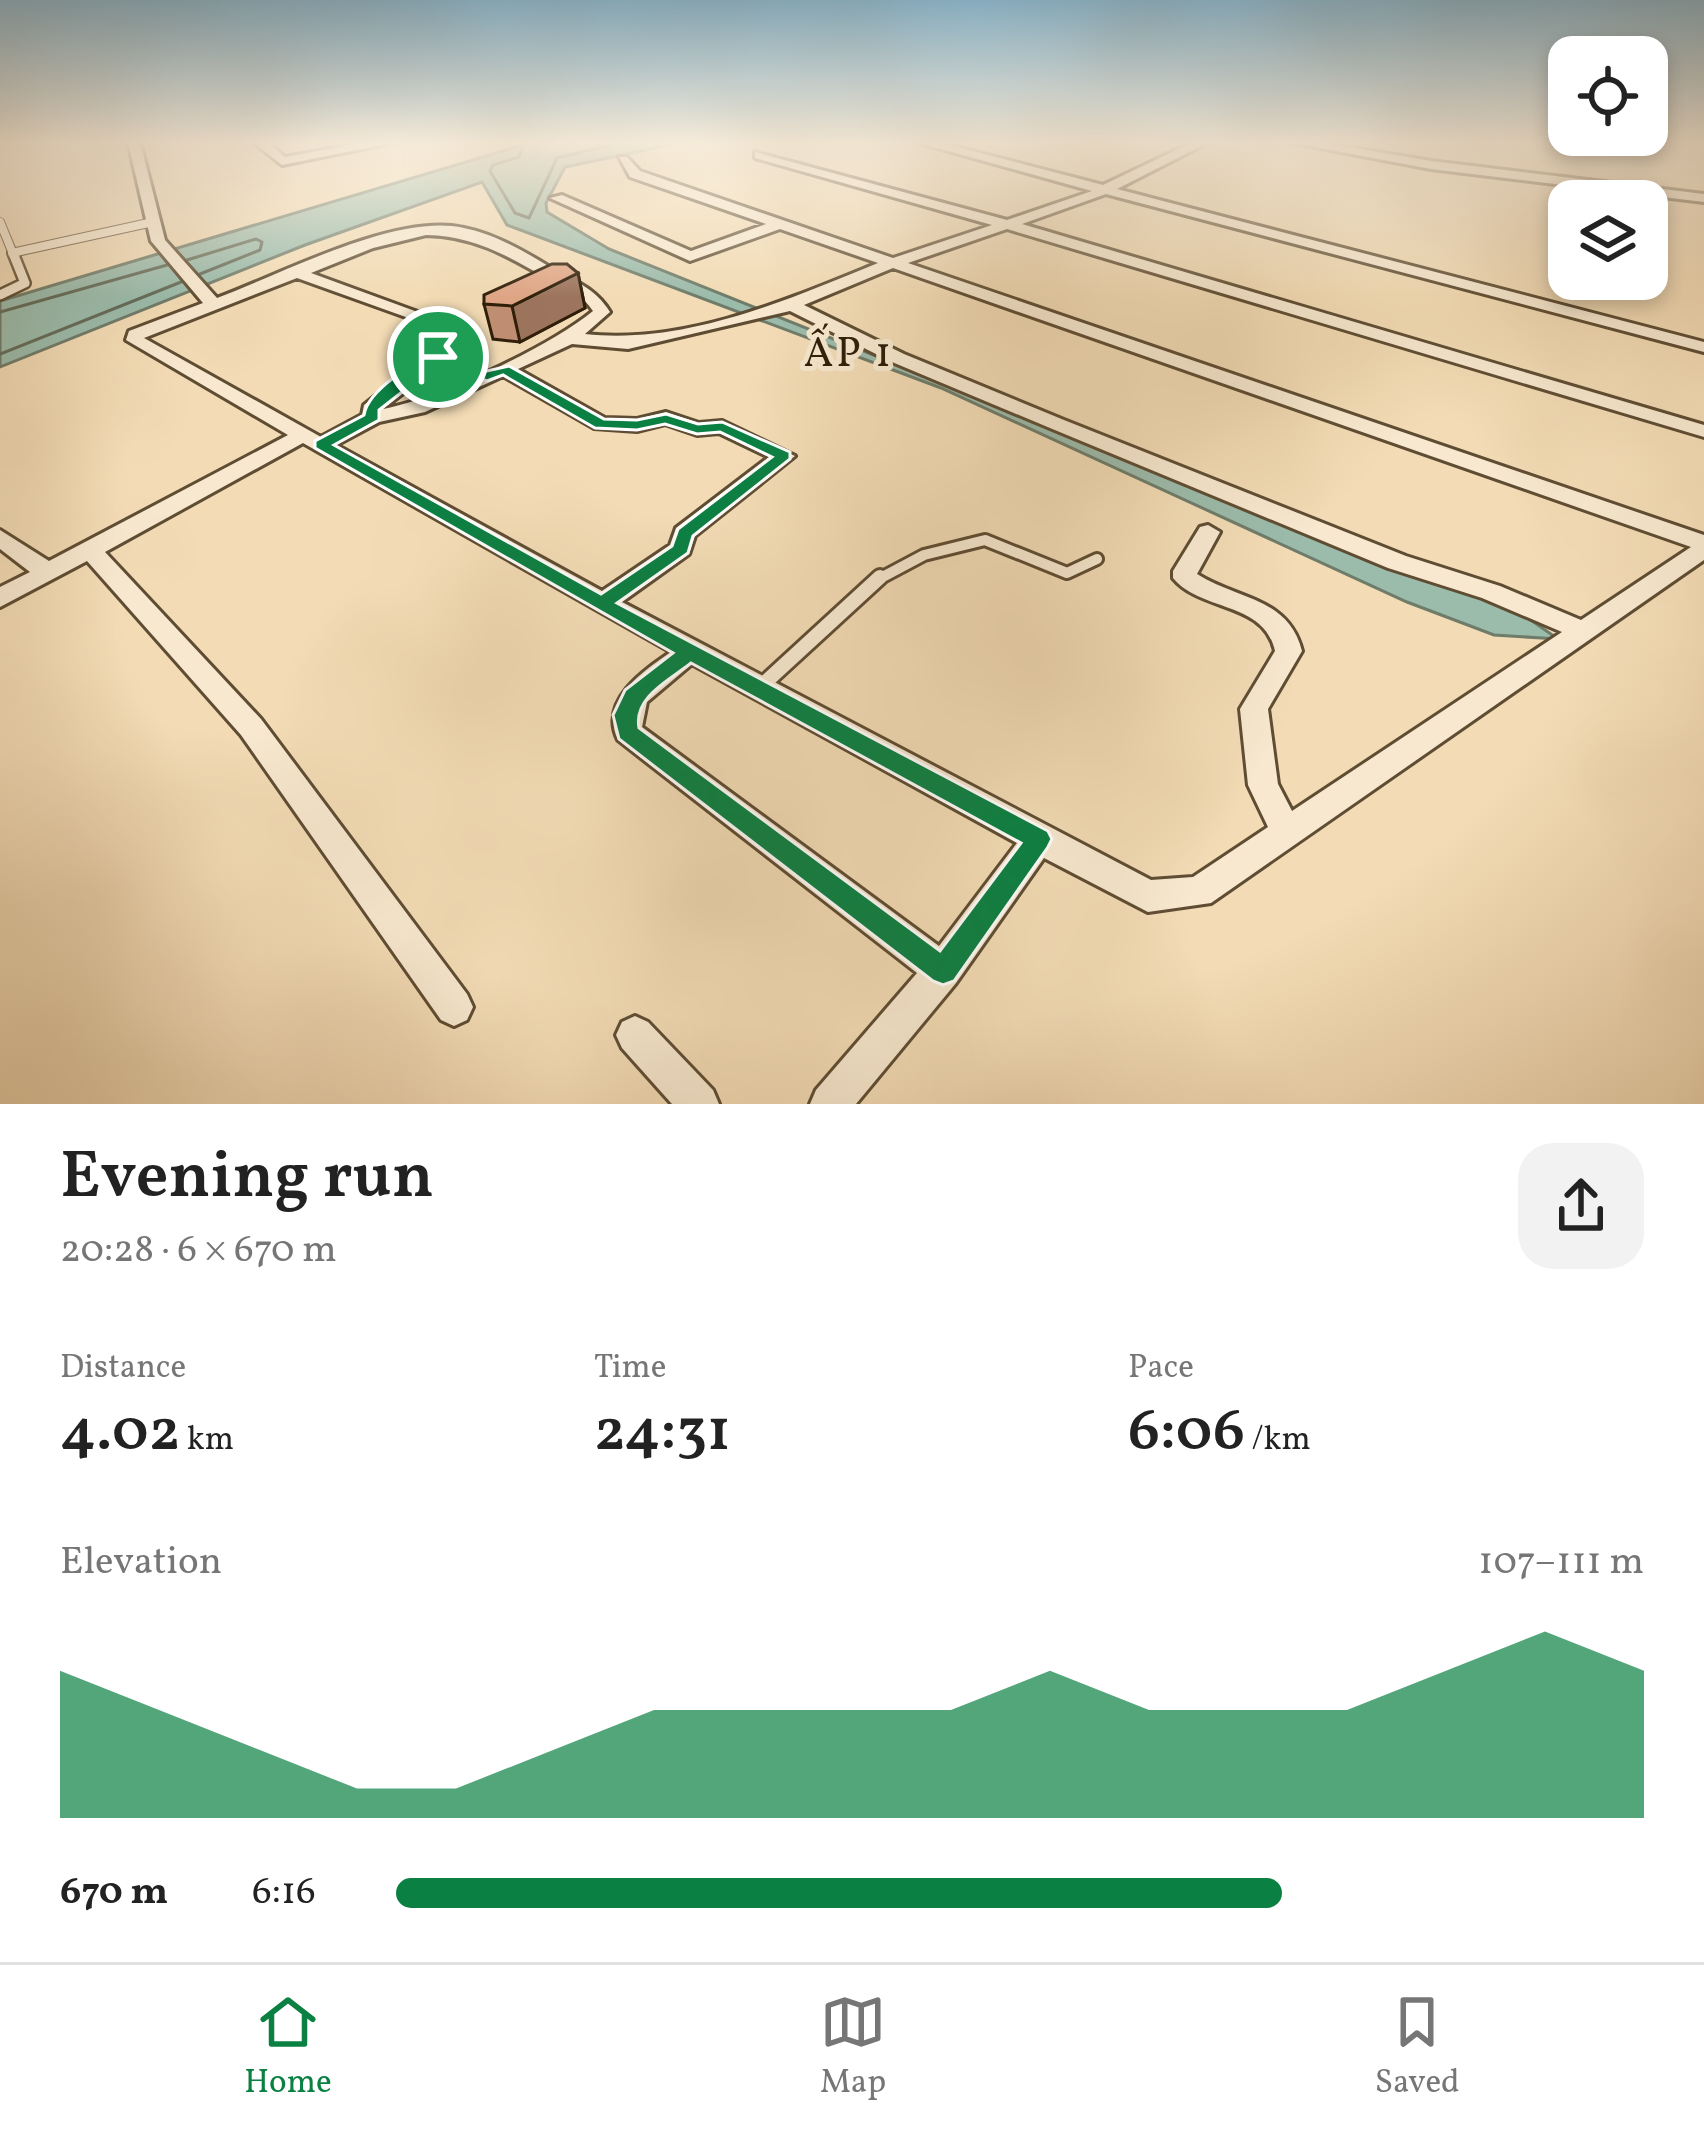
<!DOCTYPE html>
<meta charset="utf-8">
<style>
body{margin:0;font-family:Vollkorn,serif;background:#f2f2f2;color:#222;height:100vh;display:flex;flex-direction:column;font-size:45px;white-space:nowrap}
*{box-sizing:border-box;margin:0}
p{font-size:39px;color:#767676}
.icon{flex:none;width:66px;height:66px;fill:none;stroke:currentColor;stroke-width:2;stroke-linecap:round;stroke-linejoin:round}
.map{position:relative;height:1104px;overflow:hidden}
.drawer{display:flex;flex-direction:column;background:#fff;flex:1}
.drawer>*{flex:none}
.fabs{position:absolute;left:1548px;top:36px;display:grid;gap:24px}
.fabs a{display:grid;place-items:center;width:120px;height:120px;border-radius:24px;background:#fff;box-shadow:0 6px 18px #0003;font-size:60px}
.pin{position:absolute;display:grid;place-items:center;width:102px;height:102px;color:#fff;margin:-51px;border:6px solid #fff;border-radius:50%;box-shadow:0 3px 12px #0007}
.round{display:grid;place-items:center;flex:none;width:126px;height:126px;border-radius:36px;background:#f2f2f2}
.overview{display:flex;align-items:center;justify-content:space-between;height:204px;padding:0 60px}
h1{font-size:66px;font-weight:600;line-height:90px}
.figures{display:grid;grid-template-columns:repeat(3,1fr);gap:18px;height:204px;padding:12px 60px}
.figures div{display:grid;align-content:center}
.figures b{font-size:60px;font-weight:600}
.figures small{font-size:33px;font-weight:400}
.figures p{font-size:33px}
.chart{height:336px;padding:24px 60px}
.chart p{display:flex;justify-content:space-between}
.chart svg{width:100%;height:216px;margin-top:12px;fill:#0b8043;opacity:.7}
ul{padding:0 60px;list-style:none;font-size:39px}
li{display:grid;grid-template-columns:192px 144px 1fr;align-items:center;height:90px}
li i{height:30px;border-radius:15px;background:#0b8043}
.dock{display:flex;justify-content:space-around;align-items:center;height:168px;border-top:3px solid #e0e0e0;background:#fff;font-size:33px;color:#767676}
.dock a{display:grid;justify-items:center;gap:6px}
.dock .current{color:#0b8043}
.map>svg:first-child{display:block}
.water{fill:#9bbbab;stroke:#6f7c6a;stroke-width:3}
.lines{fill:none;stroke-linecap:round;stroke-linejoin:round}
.shore{stroke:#646c5a;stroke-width:3}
.service-far3-casing{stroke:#5f4d33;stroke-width:10}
.service-far2-casing{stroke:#5f4d33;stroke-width:14}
.service-far1-casing{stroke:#5f4d33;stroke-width:16}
.service-casing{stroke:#5f4d33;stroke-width:20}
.minor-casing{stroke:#5f4d33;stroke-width:6}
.service-far3{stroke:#f7e8cf;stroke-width:8}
.service-far2{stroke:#f7e8cf;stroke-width:9}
.service-far1{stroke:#f7e8cf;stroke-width:10}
.service{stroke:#f7e8cf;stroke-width:14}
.minor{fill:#f7e8cf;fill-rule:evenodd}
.wall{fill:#c19074;stroke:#2e1e08;stroke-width:3}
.shaded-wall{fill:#9d755e;stroke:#2e1e08;stroke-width:3}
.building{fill:#e0a787;stroke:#2e1e08;stroke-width:3}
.route{fill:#0b8043;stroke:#fff;stroke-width:3;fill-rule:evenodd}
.labels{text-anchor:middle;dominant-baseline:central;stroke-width:10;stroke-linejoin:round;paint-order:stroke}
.far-quarter-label{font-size:42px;letter-spacing:3px;fill:#2e1e08;stroke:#f7e8cf}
</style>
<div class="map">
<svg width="1704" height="1104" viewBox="0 0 1704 1104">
<rect width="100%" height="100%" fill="#f2dbb5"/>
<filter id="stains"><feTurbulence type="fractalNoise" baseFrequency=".00167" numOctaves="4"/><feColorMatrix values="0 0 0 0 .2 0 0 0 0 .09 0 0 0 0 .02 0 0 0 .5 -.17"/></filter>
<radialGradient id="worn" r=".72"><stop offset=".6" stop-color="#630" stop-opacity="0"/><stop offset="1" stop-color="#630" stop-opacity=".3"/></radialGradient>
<polygon class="water" points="533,142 684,142 565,167 546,203 547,212 609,249 1525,616 1558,639 1494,635 1407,602 941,388 507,225 482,182 305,245 0,367 0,301"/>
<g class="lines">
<g class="shore">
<polyline points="524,142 519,157 493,165 490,171 515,213 529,218 557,158 624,142"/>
<polyline points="187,260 256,239 262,242 260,250 200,274"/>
<polyline points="0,312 167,265"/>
<polyline points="0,354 181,282"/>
</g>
<defs>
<g id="service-far3">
<polyline points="0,222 14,256"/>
<polyline points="12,253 153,222"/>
</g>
<polyline id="service-far2" points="0,295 25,283 13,253"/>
<polyline id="service-far1" points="877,580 924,555 985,540 1067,573 1097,559"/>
<polyline id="service" points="758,689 880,577"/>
<g id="minor">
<path d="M128,142H140L165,240L217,298C281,274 385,219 452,226C486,230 517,247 545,264C570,279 595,287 610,312L585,334C685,345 787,300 878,263L780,229L690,261L550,198L562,195L691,251L766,224L630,177L619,157H627L640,171L893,258L992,225L755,158V152L1007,220L1092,191L916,142H938L1103,185L1193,142H1209L1117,189L1704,342V352L1106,194L1022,224L1704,425V437L1007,229L908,263L1704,535V560L1211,903L1148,912L1044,858L956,983L856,1104H810L816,1090L917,973L618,740C599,701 643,671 671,652L303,443L105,552L261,719L467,994L473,1007L467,1020L454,1026L441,1020L241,735L87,561L0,607V587L30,572L0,549V530L49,561L288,435L126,340L129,331L203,303L151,241ZM426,235C474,236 506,255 548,279C565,288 582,294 593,311C547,348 441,398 383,409L435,368L450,344L445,322L311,273L373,248ZM893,268L1691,547L1581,620L1500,586L1406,556L1064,420L904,354L804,305ZM297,278L428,325L433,344L429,353L364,405L362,415L321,437L144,338ZM790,311L892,362L1050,428L1388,568L1482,598L1562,632L1292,811L1278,784L1268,709L1302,651C1288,597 1238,600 1197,574L1220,532L1208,525L1200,527L1173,571V578C1201,612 1264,601 1275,651L1240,709L1248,785L1268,827L1193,877L1151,880L622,602L689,554L695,536L795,456L722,421L699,423L666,412L637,419L605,418L518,369L572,344L628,349ZM503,376L594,428L637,431L665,424L697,435L719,433L769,457L676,528L670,545L602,591L336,445L379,422L425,412ZM692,664L1017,843L939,946L642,727L647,702Z"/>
<polygon points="253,142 267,142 285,157 367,142 396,142 282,165"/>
<polygon points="1289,142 1319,142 1431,161 1704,194 1704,202 1431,169"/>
<polygon points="635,1016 648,1022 713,1090 719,1104 672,1104 622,1048 616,1035 622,1022"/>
</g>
</defs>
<use href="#service-far3" class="service-far3-casing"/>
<use href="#service-far2" class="service-far2-casing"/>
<use href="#service-far1" class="service-far1-casing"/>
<use href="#service" class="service-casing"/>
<use href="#minor" class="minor-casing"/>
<use href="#service-far3" class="service-far3"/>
<use href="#service-far2" class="service-far2"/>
<use href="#service-far1" class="service-far1"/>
<use href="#service" class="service"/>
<use href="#minor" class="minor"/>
</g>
<polygon class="wall" points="578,273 585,308 520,342 493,339 484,304"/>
<polygon class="shaded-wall" points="578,273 585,308 520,342 512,306"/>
<polygon class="building" points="552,264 567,264 578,273 512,306 484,304 484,295"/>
<linearGradient id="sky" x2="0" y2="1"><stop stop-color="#89b7d0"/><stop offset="0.48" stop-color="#f9efde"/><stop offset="1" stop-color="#f9efde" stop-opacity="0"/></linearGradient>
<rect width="1704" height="297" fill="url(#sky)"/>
<path class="route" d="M438,352L487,371L509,366L604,419L637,420L666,414L698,424L722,422L790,452V459L693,536L688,553L617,603L1048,831L1052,839L1048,847L954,981L943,985L933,981L619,739L613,715L625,690L673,653L315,448V441L364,415C368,389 415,362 438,352ZM439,363L487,381L503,375L595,428L637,430L665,424L697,434L720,432L772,457L678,529L672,546L601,594L334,445L379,420V410ZM691,663L1021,843L940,951L639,728C633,697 670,680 691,663Z"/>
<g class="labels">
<g class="far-quarter-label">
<text x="849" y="355">ẤP 1</text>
</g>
</g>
<rect width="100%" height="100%" filter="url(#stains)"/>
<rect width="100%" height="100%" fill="url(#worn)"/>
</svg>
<div class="fabs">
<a><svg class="icon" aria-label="locate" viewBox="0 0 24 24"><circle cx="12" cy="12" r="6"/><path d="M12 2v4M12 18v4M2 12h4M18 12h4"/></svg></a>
<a><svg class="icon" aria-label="layers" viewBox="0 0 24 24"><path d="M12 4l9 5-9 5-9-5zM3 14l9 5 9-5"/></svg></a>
</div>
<div class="pin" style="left:438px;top:357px;background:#1e9e55"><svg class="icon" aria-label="arrive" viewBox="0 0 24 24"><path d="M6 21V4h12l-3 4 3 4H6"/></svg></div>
</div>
<section class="drawer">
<div class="overview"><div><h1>Evening run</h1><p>20:28 · 6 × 670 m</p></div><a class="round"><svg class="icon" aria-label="share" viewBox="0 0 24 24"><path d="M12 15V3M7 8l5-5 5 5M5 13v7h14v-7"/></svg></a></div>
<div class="figures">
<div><p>Distance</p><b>4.02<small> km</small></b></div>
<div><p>Time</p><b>24:31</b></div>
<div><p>Pace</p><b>6:06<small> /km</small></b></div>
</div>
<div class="chart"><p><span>Elevation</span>107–111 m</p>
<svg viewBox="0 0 160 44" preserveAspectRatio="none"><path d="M0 44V14L10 22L20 30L30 38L40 38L50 30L60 22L70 22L80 22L90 22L100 14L110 22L120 22L130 22L140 14L150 6L160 14V44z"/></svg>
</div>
<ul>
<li><b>670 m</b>6:16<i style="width:71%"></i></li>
</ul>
</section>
<nav class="dock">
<a class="current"><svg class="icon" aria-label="home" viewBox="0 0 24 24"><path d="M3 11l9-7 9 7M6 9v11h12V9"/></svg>Home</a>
<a><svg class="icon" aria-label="map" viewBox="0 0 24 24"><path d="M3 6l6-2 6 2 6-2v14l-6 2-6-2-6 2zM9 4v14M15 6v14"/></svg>Map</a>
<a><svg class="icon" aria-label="saved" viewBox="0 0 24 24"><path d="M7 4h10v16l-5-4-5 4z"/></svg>Saved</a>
</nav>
